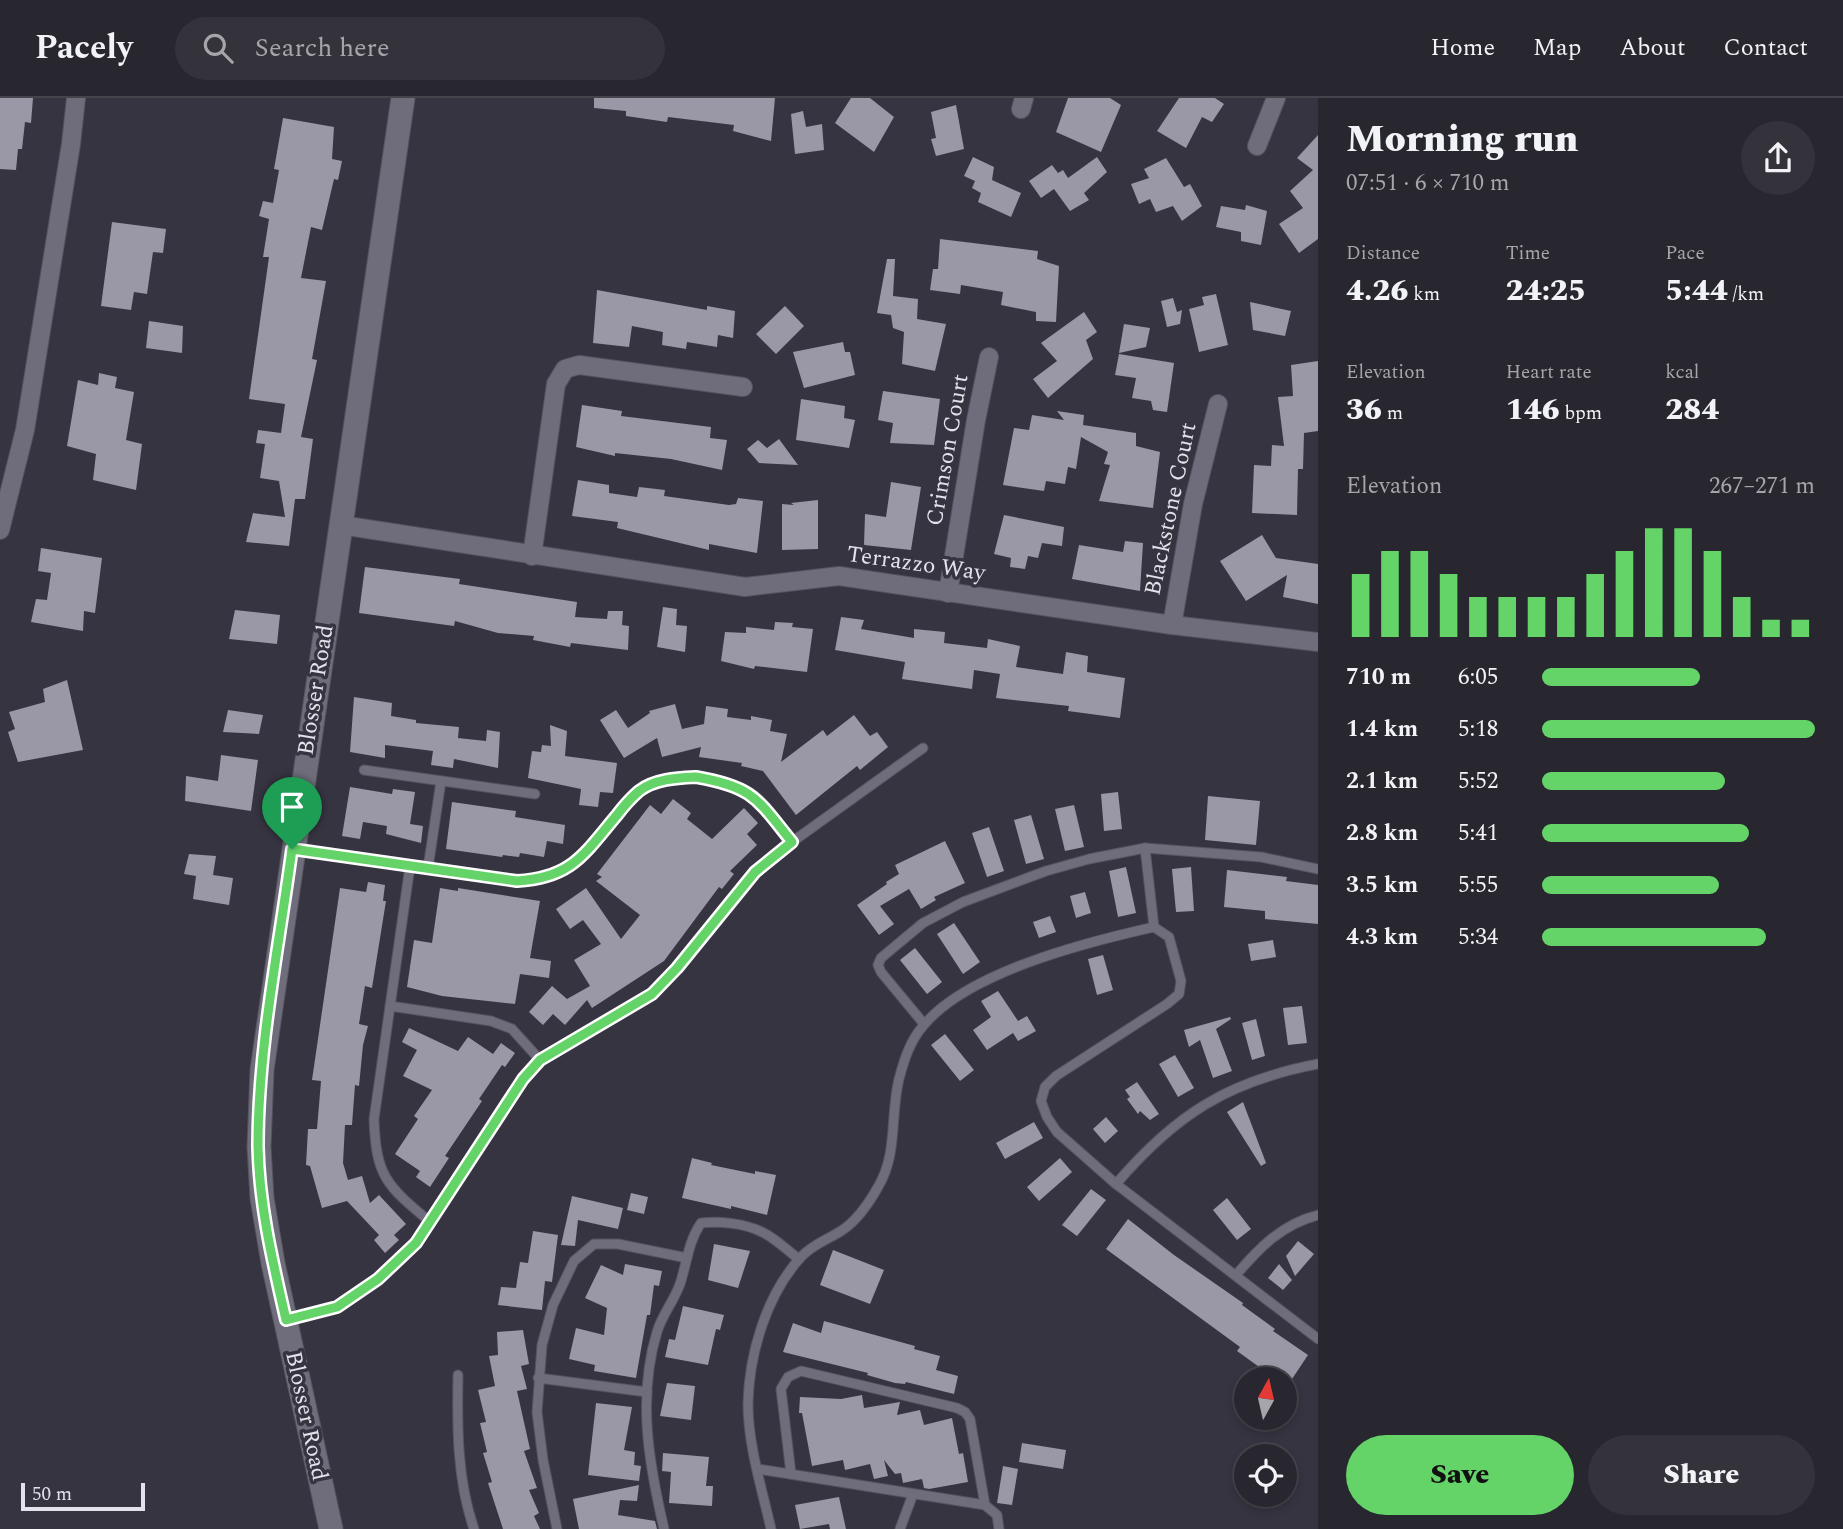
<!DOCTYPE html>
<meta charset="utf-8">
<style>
body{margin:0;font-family:Spectral,serif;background:#34333c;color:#f1f3f6;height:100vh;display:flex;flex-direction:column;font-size:26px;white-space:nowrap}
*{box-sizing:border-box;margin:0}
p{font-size:23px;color:#a5a5ab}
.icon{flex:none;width:38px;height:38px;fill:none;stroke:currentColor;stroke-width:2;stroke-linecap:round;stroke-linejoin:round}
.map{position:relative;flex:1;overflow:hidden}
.panel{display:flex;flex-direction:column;background:#282730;width:525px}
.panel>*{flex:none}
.needle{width:46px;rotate:8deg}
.controls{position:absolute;left:1234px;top:1269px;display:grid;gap:14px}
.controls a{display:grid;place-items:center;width:63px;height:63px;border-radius:50%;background:#282730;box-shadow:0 4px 10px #0003,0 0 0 2px #44444c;font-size:35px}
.scale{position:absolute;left:21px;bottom:18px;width:124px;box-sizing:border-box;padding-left:7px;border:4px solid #e3e2ea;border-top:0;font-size:19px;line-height:24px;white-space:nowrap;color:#e3e2ea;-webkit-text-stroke:5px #363440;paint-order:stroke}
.pin{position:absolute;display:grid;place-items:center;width:60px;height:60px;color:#fff;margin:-72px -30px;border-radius:50% 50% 50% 0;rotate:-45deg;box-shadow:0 0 7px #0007}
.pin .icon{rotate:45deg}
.round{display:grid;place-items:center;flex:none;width:74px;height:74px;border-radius:37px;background:#34333c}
.summary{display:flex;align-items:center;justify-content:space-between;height:119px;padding:0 28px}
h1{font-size:38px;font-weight:800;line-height:52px}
.stats{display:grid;grid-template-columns:repeat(3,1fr);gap:10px;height:119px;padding:7px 28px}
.stats div{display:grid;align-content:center}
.stats b{font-size:30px;font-weight:800}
.stats small{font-size:19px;font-weight:400}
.stats p{font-size:19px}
.chart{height:196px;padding:14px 28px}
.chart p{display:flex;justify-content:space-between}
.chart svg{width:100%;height:126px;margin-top:7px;stroke:#64d468;stroke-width:6}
.button{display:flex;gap:14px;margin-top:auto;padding:14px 28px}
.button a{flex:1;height:80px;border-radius:42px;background:#64d468;color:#111;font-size:28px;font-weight:800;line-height:80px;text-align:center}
.button a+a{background:#34333c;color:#f1f3f6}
ul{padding:0 28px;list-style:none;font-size:23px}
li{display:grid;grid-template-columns:112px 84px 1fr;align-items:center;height:52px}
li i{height:18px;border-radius:9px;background:#64d468}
header{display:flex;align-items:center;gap:42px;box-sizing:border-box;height:98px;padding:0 35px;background:#282730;border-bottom:2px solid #44444c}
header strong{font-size:33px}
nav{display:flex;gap:38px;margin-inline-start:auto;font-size:24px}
.search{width:490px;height:63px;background:#34333c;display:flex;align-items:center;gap:18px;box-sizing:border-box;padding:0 24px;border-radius:38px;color:#a5a5ab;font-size:26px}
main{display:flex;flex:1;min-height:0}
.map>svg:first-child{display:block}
.building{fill:#9a97a6}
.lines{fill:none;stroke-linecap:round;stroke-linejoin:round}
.service-casing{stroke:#55535e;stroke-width:11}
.minor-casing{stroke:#55535e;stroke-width:20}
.tertiary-casing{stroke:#55535e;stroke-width:25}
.service{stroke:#6f6d7b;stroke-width:9}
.minor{stroke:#6f6d7b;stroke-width:18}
.tertiary{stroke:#6f6d7b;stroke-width:23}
.route-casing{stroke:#fff;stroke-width:14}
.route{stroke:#64d468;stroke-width:9}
.labels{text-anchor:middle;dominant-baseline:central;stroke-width:7;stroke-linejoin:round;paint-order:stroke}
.street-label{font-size:23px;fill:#e3e2ea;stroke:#363440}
</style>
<header>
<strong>Pacely</strong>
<div class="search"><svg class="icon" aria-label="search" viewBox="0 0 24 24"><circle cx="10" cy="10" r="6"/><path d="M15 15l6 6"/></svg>Search here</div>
<nav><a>Home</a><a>Map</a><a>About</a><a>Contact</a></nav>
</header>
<main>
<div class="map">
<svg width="1318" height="1431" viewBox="0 0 1318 1431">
<rect width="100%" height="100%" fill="#363440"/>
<g class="building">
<polygon points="0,0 33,0 31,25 25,24 22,51 18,51 16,72 0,71"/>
<polygon points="594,0 775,0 771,43 733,33 734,27 668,19 667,24 626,18 626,13 594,10"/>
<polygon points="851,0 870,0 894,19 874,54 835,25"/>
<polygon points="1068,0 1110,0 1121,7 1101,54 1056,34"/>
<polygon points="1179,0 1215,0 1224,6 1212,24 1202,19 1186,50 1157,33"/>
<polygon points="956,7 964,51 936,58 931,41 936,40 931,14"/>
<polygon points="803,13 806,29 822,26 824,52 795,56 791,16"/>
<polygon points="283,20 334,29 332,61 342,63 338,82 334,81 322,132 311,129 301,180 326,183 312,261 317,262 301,339 313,341 305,401 295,401 289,448 246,444 253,415 285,419 279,383 260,380 265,346 256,345 258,332 281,335 285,306 249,301 269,159 263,159 269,121 259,118 263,103 273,105 279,72 274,71"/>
<polygon points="1318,37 1318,141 1299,155 1279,126 1303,110 1290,93 1313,72 1297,60"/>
<polygon points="973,59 994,69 992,82 1021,95 1011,119 978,104 981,95 972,90 975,83 964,78"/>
<polygon points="1097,59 1107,74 1084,95 1089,102 1070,113 1054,91 1041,100 1029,83 1052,67 1058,75 1063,72 1068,80"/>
<polygon points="1166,60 1184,89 1190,86 1202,108 1182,123 1173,108 1156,114 1150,101 1139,106 1131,86 1149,80 1144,71"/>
<polygon points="1246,107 1267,113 1261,147 1241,143 1241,134 1216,129 1221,108 1245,112"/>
<polygon points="112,124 166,131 163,155 153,154 147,196 134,194 131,212 101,208"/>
<polygon points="940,141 1038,153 1037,161 1059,168 1056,224 1036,223 1036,214 1001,207 1003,194 961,187 960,196 930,192 933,171 938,171"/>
<polygon points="887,161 895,161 893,198 918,201 917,221 946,226 935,273 902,266 904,234 893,230 891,217 877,215"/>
<polygon points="597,192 707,212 707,208 735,213 733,240 718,237 717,249 687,244 686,251 662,247 663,234 632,228 629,249 593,245"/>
<polygon points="1216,196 1228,247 1199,254 1189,211 1204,207 1202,199"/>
<polygon points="1173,200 1177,214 1182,212 1180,226 1167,229 1161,203"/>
<polygon points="1250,204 1291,213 1285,238 1253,232"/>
<polygon points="785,208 804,228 776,256 756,236"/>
<polygon points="1084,214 1097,234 1086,242 1093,261 1048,300 1033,281 1057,263 1041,245"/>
<polygon points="149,223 183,228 182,255 146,250"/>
<polygon points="1124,226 1150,230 1146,249 1119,255"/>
<polygon points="843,244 845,254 850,254 855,277 804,290 793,254"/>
<polygon points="1119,256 1174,265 1167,314 1153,312 1151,303 1132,300 1136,280 1115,277"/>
<polygon points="1318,263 1318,333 1304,335 1303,371 1298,371 1297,417 1252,415 1254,367 1271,368 1272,347 1284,348 1278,299 1293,298 1291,267"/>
<polygon points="99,275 117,279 115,290 134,294 126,342 142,346 136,392 93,382 96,356 67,348 78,282 98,287"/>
<polygon points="883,293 940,301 934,347 890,345 893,325 878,322"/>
<polygon points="801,301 845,308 844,320 855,322 849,350 796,342"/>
<polygon points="582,307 622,313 621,318 711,329 710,340 727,342 722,372 671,361 615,355 615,358 576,349"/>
<polygon points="1057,313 1084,317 1083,327 1136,335 1136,348 1160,354 1153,410 1099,403 1110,367 1104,366 1108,354 1081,339 1076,371 1068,369 1065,386 1046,383 1044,393 1003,387 1014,330 1029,332 1032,317 1064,322"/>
<polygon points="779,341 798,367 759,365 747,351 758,342 767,350"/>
<polygon points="578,382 609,387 609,395 637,399 639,389 665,392 664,398 729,407 736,406 738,400 763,403 757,455 709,446 709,452 617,430 618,424 572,418"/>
<polygon points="891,384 921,389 911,452 864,447 865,416 886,419"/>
<polygon points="818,402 818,451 782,452 782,406 794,407 791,405"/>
<polygon points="1004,417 1064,429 1062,448 1042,445 1038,460 1028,458 1025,471 1010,469 1011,460 994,456"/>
<polygon points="1262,437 1276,460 1318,466 1318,506 1283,499 1287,477 1246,503 1220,463"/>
<polygon points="1125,443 1143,445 1140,493 1072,481 1079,447 1123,454"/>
<polygon points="41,450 102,460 95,515 84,513 83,533 31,524 36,501 47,502 51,475 38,473"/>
<polygon points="365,469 460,481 459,486 577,504 575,519 607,521 608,513 623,513 622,527 629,528 628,552 571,545 570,549 533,542 534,538 498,535 455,523 454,528 359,515"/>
<polygon points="663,509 677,511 676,527 687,528 685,554 657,549"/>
<polygon points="235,512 280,517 277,546 229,541"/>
<polygon points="841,519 864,522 861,531 914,540 914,531 945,534 944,545 987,550 988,541 1020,548 1016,569 1063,576 1066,554 1088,558 1087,574 1125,580 1120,620 1068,613 1069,608 996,600 1000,576 974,572 972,591 902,581 905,564 835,552"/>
<polygon points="775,524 793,525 792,529 813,531 807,574 755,568 754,571 721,563 725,534 746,535 746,529 774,532"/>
<polygon points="67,582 83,652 18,664 8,634 15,631 9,614 45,604 43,591"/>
<polygon points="354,599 392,605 391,618 416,622 416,625 459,629 458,640 486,643 487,632 500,634 498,670 454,661 453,670 431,667 433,653 385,647 385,660 350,654"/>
<polygon points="675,606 682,631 704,626 706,608 728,611 727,619 751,622 751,618 772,622 770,633 787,636 781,664 823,632 827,638 854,617 870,638 877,634 888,649 860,672 857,668 796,717 763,673 741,668 742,665 699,659 701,649 662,659 657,640 624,660 600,622 616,612 628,630 650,615 649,613"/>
<polygon points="228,612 263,617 259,636 223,634"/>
<polygon points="550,627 567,633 565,658 617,665 613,695 600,694 598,709 579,707 581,691 528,680 532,653 541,654 542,647 551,648"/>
<polygon points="221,657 258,662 251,713 185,703 186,678 218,683"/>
<polygon points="350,689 392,696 393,691 415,694 410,726 423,728 421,745 386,736 387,728 363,724 360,741 342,738"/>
<polygon points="1118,694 1122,731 1104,733 1101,696"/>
<polygon points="1208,698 1260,703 1256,747 1205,742"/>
<polygon points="673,701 691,715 687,721 712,741 744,710 758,725 747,736 757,747 730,773 734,776 722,791 719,789 664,863 592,910 587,902 565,927 553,916 543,927 529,914 552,888 567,901 590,888 574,862 601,846 583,822 570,831 556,811 586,790 621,841 640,817 596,783 602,779 597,776 650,707 661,716"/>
<polygon points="452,704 516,713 515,719 565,727 563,746 547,743 544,759 520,755 519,759 503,757 502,759 446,751"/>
<polygon points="1074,707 1084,749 1065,753 1055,711"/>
<polygon points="1031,717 1044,761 1026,766 1014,722"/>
<polygon points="989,729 1004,773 987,779 972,735"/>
<polygon points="945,743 965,785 934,799 936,802 921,811 909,791 880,808 894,826 879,837 857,807 887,786 886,784 899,776 895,767"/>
<polygon points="189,756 216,758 213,777 233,780 229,807 193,801 196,778 184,776"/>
<polygon points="1126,769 1136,815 1118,819 1109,773"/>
<polygon points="1191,769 1194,813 1176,814 1172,771"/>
<polygon points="1227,772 1287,779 1286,783 1318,787 1318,826 1265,821 1265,813 1224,809"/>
<polygon points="368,784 385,787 383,803 386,803 372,890 365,888 359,926 368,928 363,947 359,988 355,987 352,1027 345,1027 343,1065 348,1082 362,1078 370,1105 379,1097 406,1126 394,1137 399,1142 385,1155 374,1142 379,1137 347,1103 322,1110 310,1068 306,1067 308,1031 317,1031 321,983 312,982 340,790 366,794"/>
<polygon points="440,790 458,793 458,790 540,803 530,860 551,863 549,880 520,876 515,906 442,898 407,889 414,842 432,845"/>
<polygon points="1085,794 1091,815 1076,820 1070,798"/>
<polygon points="1050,818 1056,834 1039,840 1033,824"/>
<polygon points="954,825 980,864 963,876 937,836"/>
<polygon points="1273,842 1276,859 1251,863 1248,846"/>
<polygon points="915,850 942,884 927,896 900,862"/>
<polygon points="1103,857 1113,892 1097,897 1088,861"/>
<polygon points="998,893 1018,923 1027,918 1036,933 1018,943 1013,935 987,952 973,932 991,919 981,903"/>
<polygon points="1302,908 1307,945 1288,947 1283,910"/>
<polygon points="1230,919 1231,921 1216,931 1232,973 1213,980 1200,942 1189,949 1184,932"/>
<polygon points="1256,921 1265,958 1252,962 1242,925"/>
<polygon points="409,930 458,953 468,939 493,956 501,945 515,955 505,969 502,967 479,1001 482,1003 445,1058 449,1060 430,1089 416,1079 420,1073 395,1056 418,1021 414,1018 432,992 403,978 417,952 402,944"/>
<polygon points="945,936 974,972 960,983 931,947"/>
<polygon points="1175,957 1194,990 1178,999 1159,966"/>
<polygon points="1137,984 1159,1016 1150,1022 1140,1013 1138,1016 1127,1001 1130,999 1125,992"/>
<polygon points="1243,1004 1266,1065 1261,1068 1227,1014"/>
<polygon points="1106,1019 1118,1033 1105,1045 1093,1031"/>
<polygon points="1034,1024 1043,1040 1005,1061 996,1045"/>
<polygon points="692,1060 712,1065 711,1067 755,1076 755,1073 776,1077 767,1117 731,1108 731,1111 682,1100"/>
<polygon points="1060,1060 1072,1074 1039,1103 1027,1089"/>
<polygon points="1091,1091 1106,1102 1077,1138 1062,1127"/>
<polygon points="631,1095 648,1099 644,1116 627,1112"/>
<polygon points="572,1098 623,1110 618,1131 578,1122 575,1148 561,1147"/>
<polygon points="1227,1100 1251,1131 1237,1142 1213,1112"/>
<polygon points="1128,1121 1174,1157 1243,1205 1242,1207 1275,1231 1273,1233 1308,1257 1292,1281 1276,1281 1237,1253 1240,1249 1106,1151"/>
<polygon points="533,1133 558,1137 552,1184 545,1183 542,1212 498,1207 501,1189 516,1190 520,1164 528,1165"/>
<polygon points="1298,1143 1314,1156 1295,1178 1286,1158"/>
<polygon points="714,1146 750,1153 738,1190 708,1182"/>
<polygon points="833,1152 884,1172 870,1206 820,1187"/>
<polygon points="625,1166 662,1173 659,1188 654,1187 650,1217 647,1217 636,1280 594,1273 595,1267 569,1261 576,1230 604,1237 607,1210 585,1200 601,1167 623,1177"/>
<polygon points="1279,1166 1292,1182 1283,1192 1268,1180"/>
<polygon points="683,1208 724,1217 720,1232 716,1231 708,1267 665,1259 669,1241 675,1242"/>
<polygon points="824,1223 915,1248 914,1251 940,1258 936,1272 958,1278 954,1296 906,1284 905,1286 895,1285 867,1277 868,1275 783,1254 793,1225 821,1235"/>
<polygon points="523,1232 529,1266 521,1268 527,1291 517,1293 530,1351 524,1353 537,1390 529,1392 539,1415 534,1418 540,1431 503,1431 488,1385 492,1384 483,1355 487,1354 480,1325 486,1324 478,1292 495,1288 489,1258 498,1257 497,1234"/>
<polygon points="667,1285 695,1288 691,1322 660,1318"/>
<polygon points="862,1297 864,1310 900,1304 897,1317 920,1312 924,1327 952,1320 959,1356 963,1355 968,1384 929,1391 924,1390 922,1381 903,1385 901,1375 895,1376 884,1362 888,1378 874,1381 870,1366 845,1372 843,1362 812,1368 802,1315 799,1315 800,1299 841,1301"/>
<polygon points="596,1305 632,1309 624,1352 635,1354 634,1367 641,1368 639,1383 588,1377"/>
<polygon points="1022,1345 1066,1352 1063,1371 1019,1364"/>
<polygon points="663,1355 709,1359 706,1388 713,1388 712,1408 669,1405 671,1374 662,1373"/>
<polygon points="1003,1368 1018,1371 1012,1407 997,1405"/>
<polygon points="639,1387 637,1403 620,1402 618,1417 655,1423 657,1431 579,1431 573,1401"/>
<polygon points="839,1399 846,1431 830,1431 829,1426 800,1431 795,1407"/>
</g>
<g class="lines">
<defs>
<g id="service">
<polyline points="364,672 535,696"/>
<polyline points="1145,750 1154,829"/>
<path d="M294,751L517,783C590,778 591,736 638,694C665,670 727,678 755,698C768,708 782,731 792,744"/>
<path d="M410,768L374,1021C376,1078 386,1087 429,1123"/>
<polyline points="428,770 441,683"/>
<polyline points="390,908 491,923 512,931 540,962"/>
<polyline points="924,926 881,874 878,867 881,860 923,825 963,804 1046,773 1089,761 1145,750 1261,759 1318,771"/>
<path d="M1116,1086C1175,1017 1228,983 1318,966"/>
<path d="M1236,1177C1259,1150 1282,1126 1318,1117"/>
<polyline points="286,1222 337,1209 378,1181 416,1145 523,981 540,962 652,896 677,870 755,774 792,744 923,650"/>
<path d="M458,1277C457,1328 457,1382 474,1431"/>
<polyline points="538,1280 647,1294"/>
<polyline points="758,1371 985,1407 997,1417 999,1431"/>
<polyline points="791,1376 781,1291 788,1279 801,1273 957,1310 965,1314 970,1321 985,1407"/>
<polyline points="557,1431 543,1362 537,1314 542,1247 553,1207 574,1163 594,1146 618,1146 687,1160"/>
<path d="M664,1431C649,1366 637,1300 657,1234C662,1217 674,1203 680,1186C687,1165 688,1144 701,1125C719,1123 744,1125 762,1134C775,1140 787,1152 799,1161"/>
<path d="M771,1431C762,1391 748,1347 748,1306C749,1255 767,1196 801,1159C813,1146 827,1142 841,1133C857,1123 869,1105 878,1089C898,1056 890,1017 899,981C904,962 910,943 923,928C967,874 1087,844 1154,829L1169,839L1181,883L1179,896L1167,906L1056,978L1045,989L1041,1003L1047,1019L1057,1034L1116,1086L1318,1241"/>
<polyline points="900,1431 913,1396"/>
</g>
<g id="minor">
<polyline points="1021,11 1024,0"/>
<polyline points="1257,48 1276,0"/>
<polyline points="341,427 745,489 839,478 1172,527 1318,544"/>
<polyline points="0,432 25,332 71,46 76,0"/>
<polyline points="532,458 556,286 565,271 579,267 743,289"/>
<polyline points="948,495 976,322 989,259"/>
<polyline points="1172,527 1193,406 1218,306"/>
</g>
<polyline id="tertiary" points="331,1431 273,1165 262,1100 259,1049 262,972 403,0"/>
</defs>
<use href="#service" class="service-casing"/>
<use href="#minor" class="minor-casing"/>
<use href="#tertiary" class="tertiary-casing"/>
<use href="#service" class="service"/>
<use href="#minor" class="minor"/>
<use href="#tertiary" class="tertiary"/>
</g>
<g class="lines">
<defs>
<path id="route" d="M696,679C754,689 757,701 792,744L755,774L677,870L652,896L540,962L523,981L416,1145L378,1181L337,1209L286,1222C273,1165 259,1107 258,1048C258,949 279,849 292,751L517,783C572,780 584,756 617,717C623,709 631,700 639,693C655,681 677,680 696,679Z"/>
</defs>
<use href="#route" class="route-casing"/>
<use href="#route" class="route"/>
</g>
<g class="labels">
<g class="street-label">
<text transform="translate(948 352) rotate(-80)">Crimson Court</text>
<text transform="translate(1171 411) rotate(-78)">Blackstone Court</text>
<text transform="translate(916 466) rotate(8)">Terrazzo Way</text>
<text transform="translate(316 592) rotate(-81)">Blosser Road</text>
<text transform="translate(306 1318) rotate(78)">Blosser Road</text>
</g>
</g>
</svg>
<div class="controls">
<a><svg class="needle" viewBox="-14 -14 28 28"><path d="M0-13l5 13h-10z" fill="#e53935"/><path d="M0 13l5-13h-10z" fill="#a5a5ab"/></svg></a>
<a><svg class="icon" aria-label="locate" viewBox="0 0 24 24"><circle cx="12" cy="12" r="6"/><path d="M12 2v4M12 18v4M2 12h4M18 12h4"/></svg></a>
</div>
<div class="scale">50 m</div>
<div class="pin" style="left:292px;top:751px;background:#1e9e55"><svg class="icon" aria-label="arrive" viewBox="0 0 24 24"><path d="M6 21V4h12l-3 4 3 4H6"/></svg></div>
</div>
<section class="panel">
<div class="summary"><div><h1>Morning run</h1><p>07:51 · 6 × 710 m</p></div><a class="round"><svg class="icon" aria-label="share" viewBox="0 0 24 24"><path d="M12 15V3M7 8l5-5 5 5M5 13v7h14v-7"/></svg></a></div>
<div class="stats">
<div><p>Distance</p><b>4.26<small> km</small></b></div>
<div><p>Time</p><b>24:25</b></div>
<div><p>Pace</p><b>5:44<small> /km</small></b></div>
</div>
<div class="stats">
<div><p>Elevation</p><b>36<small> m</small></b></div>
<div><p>Heart rate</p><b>146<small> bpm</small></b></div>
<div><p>kcal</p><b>284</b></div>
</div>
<div class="chart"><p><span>Elevation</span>267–271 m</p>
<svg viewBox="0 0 160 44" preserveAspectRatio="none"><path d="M5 44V22M15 44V14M25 44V14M35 44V22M45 44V30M55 44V30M65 44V30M75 44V30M85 44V22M95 44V14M105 44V6M115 44V6M125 44V14M135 44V30M145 44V38M155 44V38"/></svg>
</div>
<ul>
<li><b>710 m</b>6:05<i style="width:58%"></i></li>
<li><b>1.4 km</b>5:18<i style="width:100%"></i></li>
<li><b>2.1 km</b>5:52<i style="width:67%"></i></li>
<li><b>2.8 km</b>5:41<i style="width:76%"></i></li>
<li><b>3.5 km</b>5:55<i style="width:65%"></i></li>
<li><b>4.3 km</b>5:34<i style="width:82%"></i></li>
</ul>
<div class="button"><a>Save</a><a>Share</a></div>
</section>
</main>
